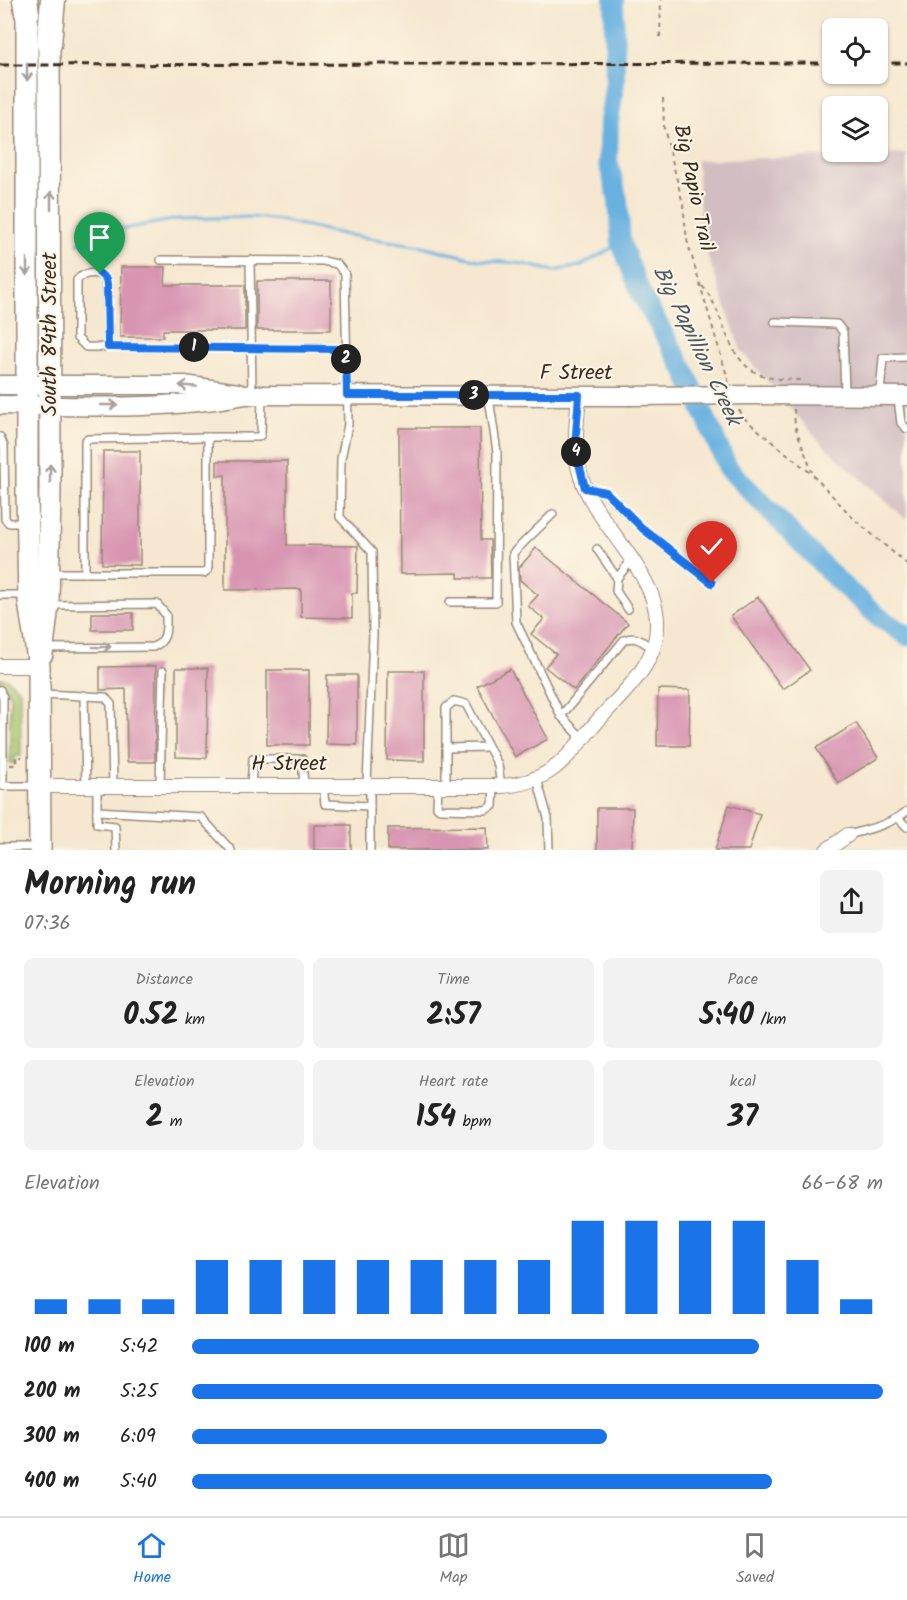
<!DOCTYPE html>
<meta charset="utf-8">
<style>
body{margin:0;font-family:Kalam,sans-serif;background:#f2f2f2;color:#222;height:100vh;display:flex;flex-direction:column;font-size:22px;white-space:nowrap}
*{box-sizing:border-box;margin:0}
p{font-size:20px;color:#767676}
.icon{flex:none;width:33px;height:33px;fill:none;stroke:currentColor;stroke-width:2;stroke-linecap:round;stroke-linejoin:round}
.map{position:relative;height:850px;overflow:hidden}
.drawer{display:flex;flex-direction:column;background:#fff;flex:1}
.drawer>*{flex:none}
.fabs{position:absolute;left:822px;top:18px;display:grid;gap:12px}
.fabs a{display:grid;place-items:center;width:66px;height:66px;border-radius:9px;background:#fff;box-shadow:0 2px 4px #0004;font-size:30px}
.pin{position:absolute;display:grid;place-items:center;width:51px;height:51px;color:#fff;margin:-62px -26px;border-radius:50% 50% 50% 0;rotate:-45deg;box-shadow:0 0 6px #0007}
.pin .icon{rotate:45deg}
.km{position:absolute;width:30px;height:30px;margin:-15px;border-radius:50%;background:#222;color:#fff;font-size:16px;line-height:30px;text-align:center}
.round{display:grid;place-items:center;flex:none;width:63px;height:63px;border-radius:9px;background:#f2f2f2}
.head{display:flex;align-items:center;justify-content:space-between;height:102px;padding:0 24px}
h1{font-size:33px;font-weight:600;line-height:45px}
.figures{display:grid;grid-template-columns:repeat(3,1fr);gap:9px;height:102px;padding:6px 24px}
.figures div{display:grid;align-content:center;border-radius:9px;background:#f2f2f2;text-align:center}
.figures b{font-size:30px;font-weight:600}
.figures small{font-size:16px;font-weight:400}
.figures p{font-size:16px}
.chart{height:168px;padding:12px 24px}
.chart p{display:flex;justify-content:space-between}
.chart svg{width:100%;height:108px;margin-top:6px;stroke:#1a73e8;stroke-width:6}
ul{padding:0 24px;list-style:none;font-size:20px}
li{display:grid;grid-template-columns:96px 72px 1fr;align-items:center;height:45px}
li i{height:15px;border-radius:8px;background:#1a73e8}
.tabs{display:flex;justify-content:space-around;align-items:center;height:84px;border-top:2px solid #e0e0e0;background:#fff;font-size:16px;color:#767676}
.tabs a{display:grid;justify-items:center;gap:3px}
.tabs .current{color:#1a73e8}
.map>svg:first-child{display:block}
.industrial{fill:#d2bec2}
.green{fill:#a0c169;stroke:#6e7644;stroke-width:1.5}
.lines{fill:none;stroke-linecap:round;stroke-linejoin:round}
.stream{stroke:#68b1e0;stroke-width:3}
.river{stroke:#68b1e0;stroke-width:20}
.building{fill:#d895b2}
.lane-casing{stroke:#988977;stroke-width:10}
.street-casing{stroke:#988977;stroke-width:16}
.secondary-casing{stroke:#988977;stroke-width:21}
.primary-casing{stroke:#988977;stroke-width:24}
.highway-casing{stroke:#988977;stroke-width:27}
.path{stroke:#988977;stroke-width:2;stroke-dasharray:4.5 4.5;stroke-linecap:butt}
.lane{stroke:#fff;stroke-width:7}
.street{stroke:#fff;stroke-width:14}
.secondary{stroke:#fff;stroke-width:18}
.primary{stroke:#fff;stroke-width:21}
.highway{stroke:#fff;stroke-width:24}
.rail{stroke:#3b2a1e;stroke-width:3;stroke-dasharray:9 4.5;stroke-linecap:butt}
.secondary-bridge-casing{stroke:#988977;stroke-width:21;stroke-linecap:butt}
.secondary-bridge{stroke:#fff;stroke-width:18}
.oneway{stroke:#a79f9a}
.route-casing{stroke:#fff;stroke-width:12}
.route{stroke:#1a73e8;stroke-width:8}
.labels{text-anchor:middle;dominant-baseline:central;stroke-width:4.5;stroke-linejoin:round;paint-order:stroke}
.street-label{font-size:21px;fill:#3b2a1e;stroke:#fcf5e5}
.water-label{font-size:22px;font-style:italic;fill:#4b5962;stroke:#fcf5e5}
</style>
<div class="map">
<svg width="907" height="850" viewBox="0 0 907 850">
<rect width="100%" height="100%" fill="#fcf5e5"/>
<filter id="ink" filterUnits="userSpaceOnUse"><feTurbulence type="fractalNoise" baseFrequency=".0167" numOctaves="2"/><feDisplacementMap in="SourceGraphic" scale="12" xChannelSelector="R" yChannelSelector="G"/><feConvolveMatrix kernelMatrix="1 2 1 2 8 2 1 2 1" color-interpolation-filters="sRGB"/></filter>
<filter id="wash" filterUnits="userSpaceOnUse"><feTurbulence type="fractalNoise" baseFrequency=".008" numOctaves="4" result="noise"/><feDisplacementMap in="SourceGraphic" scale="24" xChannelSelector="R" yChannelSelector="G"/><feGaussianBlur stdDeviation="1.35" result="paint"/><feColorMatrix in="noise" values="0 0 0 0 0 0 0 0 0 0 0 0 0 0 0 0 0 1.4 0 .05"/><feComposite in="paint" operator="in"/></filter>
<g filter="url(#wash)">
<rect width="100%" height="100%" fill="#f6e8d0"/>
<polygon class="industrial" points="907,154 907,520 820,442 741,351 701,236 697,160"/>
<polygon class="green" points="0,678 7,679 20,690 21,756 15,756 15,764 10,763 10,696 7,689 0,685"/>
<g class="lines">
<polyline class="stream" points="78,243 111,231 178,219 253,217 279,220 342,234 422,246 478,260 518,263 554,271 580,266 621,243"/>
<polyline class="river" points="614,0 615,82 609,122 608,161 618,200 621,243 642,296 684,369 728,468 840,583 879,617 907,636"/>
</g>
<g id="blocks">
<g class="building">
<polygon points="121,267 166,267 165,285 245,285 245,330 163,330 163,337 120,337"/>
<rect x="257" y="281" width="74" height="49"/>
<polygon points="399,428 480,428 481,540 490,540 491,578 458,578 458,573 400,574"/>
<polygon points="103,451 140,451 140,565 102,564"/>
<polygon points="217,461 287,461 287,545 358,546 357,593 352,593 352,618 301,617 301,589 225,590 225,475 217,476"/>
<polygon points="536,548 628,623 574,690 545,667 556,654 531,634 544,619 528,606 538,595 520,580 519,568"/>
<polygon points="758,597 810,670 783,689 731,616"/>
<rect x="92" y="613" width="41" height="17"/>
<polygon points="156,666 155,762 127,762 126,689 100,690 100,667"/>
<polygon points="176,668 208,668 207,758 176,757"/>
<polygon points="510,669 548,739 515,757 477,686"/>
<rect x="267" y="670" width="42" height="75"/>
<polygon points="388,671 424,671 424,761 387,760"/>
<polygon points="327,675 357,675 357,745 326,744"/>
<polygon points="658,689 690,690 689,746 657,746"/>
<polygon points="856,723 878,758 838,783 816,748"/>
<polygon points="729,805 760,814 749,850 715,850"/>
<polygon points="597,808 633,808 632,850 597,850"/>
<rect x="314" y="825" width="37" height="25"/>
<polygon points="487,827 488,850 388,850 388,828"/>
</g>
</g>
</g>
<g filter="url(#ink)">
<use href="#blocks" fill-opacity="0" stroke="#988977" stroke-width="1.5"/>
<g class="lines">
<defs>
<g id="lane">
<polyline points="161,260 323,261 337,264 345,274 348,424 341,459 340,517 372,552 373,634 367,785"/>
<polyline points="250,260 252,393"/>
<polyline points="775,322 837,324 843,332 845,393"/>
<path d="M108,347L106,279C98,271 84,272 77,280V338L86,347L346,349"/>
<polyline points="880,393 883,358 907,357"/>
<polyline points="898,398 901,423 907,429"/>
<polyline points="0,437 4,446 5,519 9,523 25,523"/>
<polyline points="587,488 605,492 642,528 712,583"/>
<polyline points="553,514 513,553 516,622 561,716 583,739"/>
<polyline points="597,549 617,578 631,561"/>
<polyline points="50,573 204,573 208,570 208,437 258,437 261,435 262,395"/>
<polyline points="85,573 85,441 88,439 208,437"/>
<polyline points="617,578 616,591 628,609"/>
<polyline points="0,595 27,595"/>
<polyline points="450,602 496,602 497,452 489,398"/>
<path d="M46,648L153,647C168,641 166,629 166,615L157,604L49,605"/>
<polyline points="0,690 3,697 3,786"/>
<polyline points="42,694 105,697 111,704 113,786"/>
<polyline points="84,695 86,786"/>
<path d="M561,716L624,640C635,635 642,641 652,648"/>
<polyline points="446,748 488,747"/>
<polyline points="537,779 548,818 549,850"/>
<polyline points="160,785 163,671"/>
<polyline points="251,785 253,759 302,759 304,785"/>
<polyline points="323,785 325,804 370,806"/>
<polyline points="370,785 370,850"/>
<polyline points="438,785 437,807 440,809 485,810 493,806 494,786"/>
<polyline points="0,786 36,786"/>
<polyline points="97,786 97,824 115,826 116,850"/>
<polyline points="446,786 446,708 454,701 466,704 498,765 501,786"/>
<polyline points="97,811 201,817 231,850"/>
<polyline points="898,818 907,827"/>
<path d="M848,835C869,829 890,825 907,811"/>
<polyline points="0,847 38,847"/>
</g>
<g id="street">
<polyline points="0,666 39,666"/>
<path d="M40,786H501C551,783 566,758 596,723C613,703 636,683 648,660C685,590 600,537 581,477C572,451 577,422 579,395"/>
<polyline points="827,850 848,835"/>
</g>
<g id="secondary">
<polyline points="0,385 184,385 238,393"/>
<polyline points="761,395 907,396"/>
<path d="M0,405C82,406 165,411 245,395L629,396"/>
</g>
<g id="primary">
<polyline points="27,0 27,491 29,602 39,666 40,850"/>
<polyline points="42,654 48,605 50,488 49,29"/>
</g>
<g id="highway">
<polyline points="25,0 27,13"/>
<polyline points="49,44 53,0"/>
</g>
</defs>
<use href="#lane" class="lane-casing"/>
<use href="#street" class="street-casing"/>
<use href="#secondary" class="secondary-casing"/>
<use href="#primary" class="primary-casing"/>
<use href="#highway" class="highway-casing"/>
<g class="path">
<polyline points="660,37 661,0"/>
<polyline points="663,98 664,128 683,204 687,240 729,383"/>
<path d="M702,286C725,310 725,360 759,374C772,380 787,379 801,380"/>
<polyline points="794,409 795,426 812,472"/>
<polyline points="739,410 746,420 813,475 854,519 907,564"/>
<polyline points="10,765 16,765 16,757 22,757"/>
</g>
<use href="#lane" class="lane"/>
<use href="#street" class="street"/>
<use href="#secondary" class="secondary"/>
<use href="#primary" class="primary"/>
<use href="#highway" class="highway"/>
<g class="rail">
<polyline points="878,63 907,63"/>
<polyline points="0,65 832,63"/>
</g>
<defs>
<polyline id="secondary-bridge" points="629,396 761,395"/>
</defs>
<use href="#secondary-bridge" class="secondary-bridge-casing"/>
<use href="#secondary-bridge" class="secondary-bridge"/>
</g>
<defs><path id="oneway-shaft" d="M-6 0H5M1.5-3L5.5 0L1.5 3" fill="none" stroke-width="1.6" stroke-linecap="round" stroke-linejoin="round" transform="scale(1.5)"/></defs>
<g class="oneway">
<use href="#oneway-shaft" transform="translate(27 72) rotate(90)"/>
<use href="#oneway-shaft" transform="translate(51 200) rotate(-90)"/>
<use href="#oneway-shaft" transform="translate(27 267) rotate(90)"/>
<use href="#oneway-shaft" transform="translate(188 386) rotate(-176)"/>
<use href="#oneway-shaft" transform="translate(109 405)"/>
<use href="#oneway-shaft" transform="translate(50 473) rotate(-90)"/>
<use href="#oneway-shaft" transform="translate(102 647) rotate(-1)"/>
</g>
</g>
<g class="lines" filter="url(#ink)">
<defs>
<polyline id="route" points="100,274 106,279 107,284 108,347 346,349 347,395 579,395 575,447 585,488 606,492 642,528 712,583"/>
</defs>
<use href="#route" class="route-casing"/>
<use href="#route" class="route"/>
</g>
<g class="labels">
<g class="street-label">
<text transform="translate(693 188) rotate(78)">Big Papio Trail</text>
<text transform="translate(50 334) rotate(-90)">South 84th Street</text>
<text x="576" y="373">F Street</text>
<text x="289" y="764">H Street</text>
</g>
<g class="water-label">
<text transform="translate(696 346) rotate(64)">Big Papillion Creek</text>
</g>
</g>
</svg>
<div class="fabs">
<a><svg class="icon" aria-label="locate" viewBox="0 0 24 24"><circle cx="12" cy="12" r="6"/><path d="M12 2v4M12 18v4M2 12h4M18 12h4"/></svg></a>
<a><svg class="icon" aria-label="layers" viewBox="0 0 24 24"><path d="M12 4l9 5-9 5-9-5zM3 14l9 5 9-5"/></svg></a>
</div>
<div class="pin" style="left:100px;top:274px;background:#1e9e55"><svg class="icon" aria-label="arrive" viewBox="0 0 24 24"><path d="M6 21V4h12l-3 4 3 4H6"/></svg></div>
<div class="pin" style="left:712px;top:583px;background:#d93025"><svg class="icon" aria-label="check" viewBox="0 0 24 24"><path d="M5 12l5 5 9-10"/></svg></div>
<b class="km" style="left:194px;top:347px">1</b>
<b class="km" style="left:346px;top:359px">2</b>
<b class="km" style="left:474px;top:395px">3</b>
<b class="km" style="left:576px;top:452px">4</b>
</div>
<section class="drawer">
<div class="head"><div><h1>Morning run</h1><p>07:36</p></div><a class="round"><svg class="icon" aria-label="share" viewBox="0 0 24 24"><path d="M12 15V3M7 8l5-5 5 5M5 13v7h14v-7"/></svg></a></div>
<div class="figures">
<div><p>Distance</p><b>0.52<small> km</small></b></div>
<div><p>Time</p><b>2:57</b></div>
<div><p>Pace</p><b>5:40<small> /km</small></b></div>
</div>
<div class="figures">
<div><p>Elevation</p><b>2<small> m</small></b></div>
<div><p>Heart rate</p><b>154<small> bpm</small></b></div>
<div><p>kcal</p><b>37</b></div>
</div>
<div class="chart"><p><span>Elevation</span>66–68 m</p>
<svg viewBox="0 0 160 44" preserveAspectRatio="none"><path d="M5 44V38M15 44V38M25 44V38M35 44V22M45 44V22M55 44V22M65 44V22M75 44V22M85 44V22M95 44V22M105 44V6M115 44V6M125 44V6M135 44V6M145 44V22M155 44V38"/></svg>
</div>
<ul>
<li><b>100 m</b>5:42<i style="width:82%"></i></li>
<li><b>200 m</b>5:25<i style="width:100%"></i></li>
<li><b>300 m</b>6:09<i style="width:60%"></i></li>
<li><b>400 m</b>5:40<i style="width:84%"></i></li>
</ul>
</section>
<nav class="tabs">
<a class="current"><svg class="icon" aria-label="home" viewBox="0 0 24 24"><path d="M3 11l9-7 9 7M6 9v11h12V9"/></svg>Home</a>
<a><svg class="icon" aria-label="map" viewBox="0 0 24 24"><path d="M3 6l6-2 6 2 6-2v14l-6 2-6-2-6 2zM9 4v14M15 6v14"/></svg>Map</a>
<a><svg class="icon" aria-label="saved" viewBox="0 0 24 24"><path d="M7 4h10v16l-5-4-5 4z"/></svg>Saved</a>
</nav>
